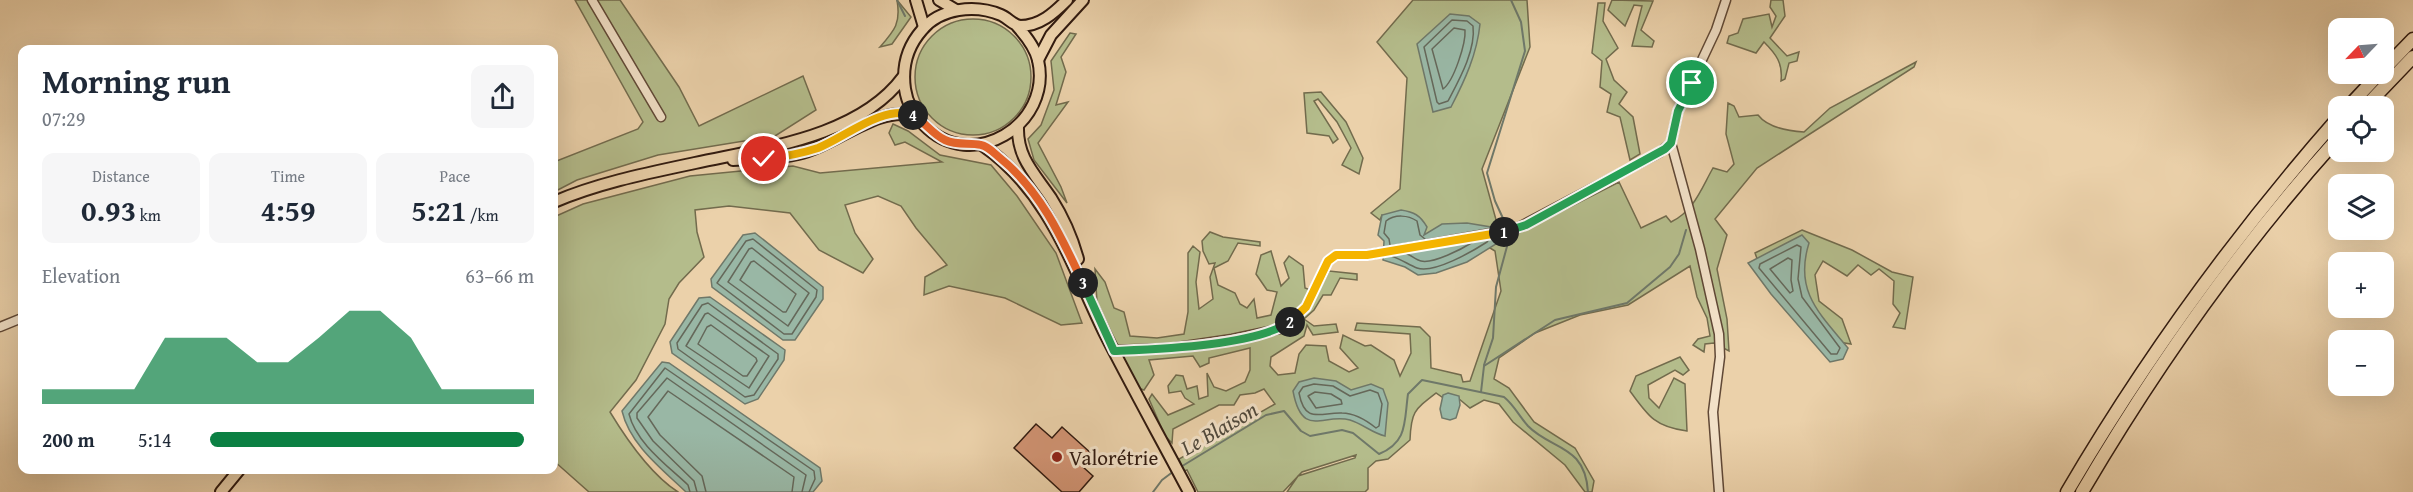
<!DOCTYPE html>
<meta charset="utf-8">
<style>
body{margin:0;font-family:"Gentium Book Plus",serif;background:#f6f6f7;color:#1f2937;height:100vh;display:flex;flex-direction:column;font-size:22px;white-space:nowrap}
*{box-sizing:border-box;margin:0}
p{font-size:20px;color:#747a83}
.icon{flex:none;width:33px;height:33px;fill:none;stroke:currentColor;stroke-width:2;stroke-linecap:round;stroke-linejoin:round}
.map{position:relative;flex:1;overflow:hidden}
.side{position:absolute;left:18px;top:45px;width:540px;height:429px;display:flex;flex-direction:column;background:#fff;border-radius:12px;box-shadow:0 6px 24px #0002}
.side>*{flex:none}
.needle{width:39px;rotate:245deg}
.tools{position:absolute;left:2328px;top:18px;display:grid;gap:12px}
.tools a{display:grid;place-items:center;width:66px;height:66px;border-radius:12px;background:#fff;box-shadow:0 6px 24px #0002;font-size:30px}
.pin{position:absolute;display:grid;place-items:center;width:51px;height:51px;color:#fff;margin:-26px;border:3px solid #fff;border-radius:50%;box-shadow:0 2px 6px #0007}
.km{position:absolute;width:30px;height:30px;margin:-15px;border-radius:50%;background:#222;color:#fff;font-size:16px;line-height:30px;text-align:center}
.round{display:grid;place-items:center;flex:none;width:63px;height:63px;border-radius:12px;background:#f6f6f7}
.head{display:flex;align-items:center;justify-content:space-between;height:102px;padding:0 24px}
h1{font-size:33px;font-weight:700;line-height:45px}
.figures{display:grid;grid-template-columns:repeat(3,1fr);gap:9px;height:102px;padding:6px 24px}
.figures div{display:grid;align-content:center;border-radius:12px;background:#f6f6f7;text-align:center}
.figures b{font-size:30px;font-weight:700}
.figures small{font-size:16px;font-weight:400}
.figures p{font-size:16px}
.chart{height:168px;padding:12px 24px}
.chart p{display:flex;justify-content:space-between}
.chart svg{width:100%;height:108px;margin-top:6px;fill:#0b8043;opacity:.7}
ul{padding:0 24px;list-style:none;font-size:20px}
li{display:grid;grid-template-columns:96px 72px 1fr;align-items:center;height:45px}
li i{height:15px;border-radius:8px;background:#0b8043}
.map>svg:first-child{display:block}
.green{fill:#b4bc8b;stroke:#726b4d;stroke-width:1.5}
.water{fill:#99b7a5;stroke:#6f7869;stroke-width:1.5}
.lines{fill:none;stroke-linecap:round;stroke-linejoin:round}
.shore{stroke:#65685a;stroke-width:1.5}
.stream{stroke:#6f7869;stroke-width:2}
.building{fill:#d19373;stroke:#311a0f;stroke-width:1.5}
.minor-casing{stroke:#604836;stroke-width:11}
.major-casing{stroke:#311a0f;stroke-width:14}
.highway-casing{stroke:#311a0f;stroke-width:15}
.minor{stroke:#f2e1c8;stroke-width:8}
.major{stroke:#ebd1aa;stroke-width:10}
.highway{stroke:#ebd1aa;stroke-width:12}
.split-1-casing{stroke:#fff;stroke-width:12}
.split-2-casing{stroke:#fff;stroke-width:12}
.split-3-casing{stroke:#fff;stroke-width:12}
.split-4-casing{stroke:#fff;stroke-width:12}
.split-5-casing{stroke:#fff;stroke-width:12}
.split-1{stroke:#22a559;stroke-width:8}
.split-2{stroke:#f5b400;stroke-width:8}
.split-3{stroke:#22a559;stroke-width:8}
.split-4{stroke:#f0652b;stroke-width:8}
.split-5{stroke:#f5b400;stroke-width:8}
.poi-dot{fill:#8f2418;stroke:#f2e1c8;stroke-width:2}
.labels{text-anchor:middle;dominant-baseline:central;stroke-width:6;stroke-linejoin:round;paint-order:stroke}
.poi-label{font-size:21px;fill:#311a0f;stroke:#f2e1c8;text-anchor:start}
.water-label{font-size:22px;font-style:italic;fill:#50493c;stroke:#f2e1c8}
</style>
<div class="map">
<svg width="2413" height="492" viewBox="0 0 2413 492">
<rect width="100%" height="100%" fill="#ebd1aa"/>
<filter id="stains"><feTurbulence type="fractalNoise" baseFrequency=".00333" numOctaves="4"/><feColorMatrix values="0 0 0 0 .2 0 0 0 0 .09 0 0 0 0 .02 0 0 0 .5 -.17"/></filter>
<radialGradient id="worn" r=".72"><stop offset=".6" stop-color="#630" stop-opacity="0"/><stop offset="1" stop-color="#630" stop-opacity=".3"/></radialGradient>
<g class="green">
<polygon points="575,0 620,0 679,87 699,126 803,76 816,110 775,136 658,155 577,180 554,192 554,162 638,129 643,122"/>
<path d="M897,0L911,17L892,44L880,47C895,30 901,23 897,0Z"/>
<path d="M1413,0H1527L1530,47L1482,169L1498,227L1507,239L1619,182L1641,228L1666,216L1671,222C1694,211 1701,189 1713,168L1727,172L1734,164L1726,134L1728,103L1734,106L1739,117L1758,115C1768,128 1788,131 1804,132L1830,108L1916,62L1914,67L1757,168L1715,219L1727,235L1717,269L1727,319L1729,351L1714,343L1705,344L1704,352L1693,345L1698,339L1710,336L1707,318L1697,297L1690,266L1628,305L1580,315L1535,333L1499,358L1494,379L1509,388L1534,422L1575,448L1594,481L1592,492H1585L1565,465L1513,422L1499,404L1484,400L1470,408L1458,398L1449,402L1436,393C1414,410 1411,412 1410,440L1388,459L1376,461L1368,468V489L1365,492H1287L1298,476L1355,458L1356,455L1302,472L1283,492H1198L1187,470L1184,471L1179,459L1275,404L1264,389L1255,393L1240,395L1234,405H1219L1173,429L1172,443L1165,436L1149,399L1152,394L1168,415L1194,404L1185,398L1181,391L1169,393L1168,386L1176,375L1183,376L1187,389L1197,386L1199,399L1208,396L1207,373L1214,387L1226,391L1245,382L1250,370V348L1209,358V363L1200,367L1193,356L1149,360L1154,375L1144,390L1138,388L1097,302L1095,269L1105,282L1114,308L1124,312L1130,336L1157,338L1184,334L1188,312V253L1193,246L1200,252L1196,282L1199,309L1213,299L1210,277L1215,263L1209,264L1203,251L1202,241L1210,232L1223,237L1260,242V246L1238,243L1228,261L1214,268L1218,285L1235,293L1240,304L1247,308L1254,299L1257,318L1271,315L1277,292L1267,290L1256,274L1261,255L1271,251L1281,286L1289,278L1284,263L1289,256L1303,266L1305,288L1318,293L1329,271L1357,274V280L1340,278L1331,295H1323L1314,310L1304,319L1314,326L1336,324L1338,332L1313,335L1307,325L1304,336L1271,357L1270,366L1278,375L1295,373L1299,354L1306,345L1326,346L1329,361L1349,372L1358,368L1340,348L1343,335L1365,346L1371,345L1394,360L1400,376L1411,353L1410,334L1355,330L1357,323L1420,327L1430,337L1431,368L1461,375L1463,382L1470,381L1501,291L1495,251L1459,229L1423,236L1382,215L1380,220L1371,213L1400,189L1407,78L1377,42Z"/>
<polygon points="1612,0 1653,1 1641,30 1654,41 1652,47 1632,46 1642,6 1634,5 1625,26 1608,10"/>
<path d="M1771,0H1783L1785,16L1770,38L1787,56L1799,52L1797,61L1789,63L1785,79L1781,81C1783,63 1776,54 1764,42L1756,53L1727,43L1729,36L1738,33L1743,19L1769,14L1772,27L1776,16L1770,7Z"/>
<polygon points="1598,3 1605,3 1603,21 1618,48 1606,59 1614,80 1627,92 1619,104 1633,117 1640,154 1630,160 1620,117 1607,112 1611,94 1600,87 1602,61 1592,53"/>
<circle cx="973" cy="77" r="58"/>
<polygon points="1070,33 1076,34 1061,57 1066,72 1056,105 1068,102 1038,143 1061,187 1067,203 1034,160 1028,139 1041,125 1054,90 1051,61"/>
<polygon points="1321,92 1346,122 1363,158 1359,174 1342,165 1351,148 1337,122 1318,99 1314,101 1338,139 1333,143 1329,136 1307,133 1304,93"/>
<path d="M893,124L908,131L940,155L991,165L1017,196L1056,253L1082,323L1061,325L1005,298L949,286L924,295L925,277L947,265L916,228L901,206L878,196L845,205L855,233L873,259L863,273L819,250L790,213L729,206L695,210L697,232L704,257L679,283L669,299L665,324L636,380L610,412C627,440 650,474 678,492H589L554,461V217L583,204L690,176L793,166L820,173L942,162L905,142L895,145L889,133Z"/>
<polygon points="1802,230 1852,250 1892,272 1913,277 1905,329 1893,327 1900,313 1893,304 1894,281 1879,269 1871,275 1858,265 1847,276 1823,261 1815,275 1819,301 1842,319 1851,344 1832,341 1759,264 1755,253"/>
<path d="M1680,357L1689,370L1683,375L1675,370L1648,385L1649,398L1659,408L1674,378L1685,384L1687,431C1655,427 1648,416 1630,391L1636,376Z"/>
</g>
<g class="water">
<path d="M1450,14L1469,16L1480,24C1477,54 1465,80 1451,107L1433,112L1417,44Z"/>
<path d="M1401,210C1414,212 1420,215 1427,227L1424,235L1442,224L1467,223L1491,227L1496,244L1467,262L1436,273L1418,275L1405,267L1383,260L1384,241L1378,235L1382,215Z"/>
<polygon points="755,233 823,287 823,299 795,340 783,340 712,287 711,279 743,235"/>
<path d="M1802,235L1809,243C1794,291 1819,313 1848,348L1843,359L1830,362L1771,294L1748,263Z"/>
<polygon points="710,297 785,350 784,360 758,399 745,404 672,353 670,342 699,298"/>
<path d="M662,362L669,363L820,468L822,481L813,492H686C662,469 630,445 622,411Z"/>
<path d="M1314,378L1336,381L1351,390L1371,384L1383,389L1388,403L1385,436C1372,433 1363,424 1350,420C1323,413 1302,439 1293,391L1299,382Z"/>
<polygon points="1448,393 1459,396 1460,405 1456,418 1450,420 1442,418 1440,409 1443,395"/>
</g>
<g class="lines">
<g class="shore">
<path d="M1452,20L1467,21L1473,26C1476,50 1459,80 1448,101L1439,104L1437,102L1424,47Z"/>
<path d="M1454,28L1465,30C1466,43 1454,81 1443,89L1432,49Z"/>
<polygon points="753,239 817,290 816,297 792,334 784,334 717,283 746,241"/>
<path d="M1390,245L1389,239L1384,233L1386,221C1395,214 1408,215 1417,221L1420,235L1425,239"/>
<polygon points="1797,245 1801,247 1798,279 1802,297 1840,348 1837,354 1831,354 1759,268 1760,264"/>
<polygon points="752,248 809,293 788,326 728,282 749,249"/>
<path d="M1407,254C1411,255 1416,260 1421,261C1433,264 1462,249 1473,242"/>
<path d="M1391,256C1401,259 1409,265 1417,268C1434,274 1473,251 1487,242L1489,239"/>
<polygon points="1788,258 1792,260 1791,280 1793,291 1790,293 1770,269"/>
<polygon points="754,261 796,294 786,312 783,312 740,280 751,262"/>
<polygon points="708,303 778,354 778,359 754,395 745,397 678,349 677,343 702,305"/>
<polygon points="708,313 769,356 749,388 686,346 705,314"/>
<polygon points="711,325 756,358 757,361 747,376 743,376 698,344 707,327"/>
<path d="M1314,384L1333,386L1350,396L1370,390L1378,393L1382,404L1379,426L1376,428C1366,420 1355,413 1342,413C1321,412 1305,425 1299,393L1303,387Z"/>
<polygon points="1315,392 1331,394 1341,400 1342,404 1316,408 1308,396"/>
<path d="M690,492L688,485C668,466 636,443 629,414L665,368L814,471L815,479L809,492"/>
<polyline points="697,492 694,481 653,441 637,418 637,413 667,378 806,475 802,492"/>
<polyline points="706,492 702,476 660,435 648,417 668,391 794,477 792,492"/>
</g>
<g class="stream">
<polyline points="897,0 905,16"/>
<polyline points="1507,227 1495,201 1487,173 1525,51 1521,22 1511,0"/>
<polyline points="1484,365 1493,338 1496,287 1509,239"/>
<polyline points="1481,392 1484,366 1555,320 1627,303 1670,267 1679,254 1686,230"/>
<path d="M1179,468L1266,415L1284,411L1301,431L1310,436L1342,430L1353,433L1379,454C1408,442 1404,422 1408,394L1422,380L1504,397C1514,405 1519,416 1528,426C1551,450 1585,444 1588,492"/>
<polyline points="1153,492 1162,480 1174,471"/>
</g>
</g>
<polygon class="building" points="1036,424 1052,438 1062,427 1093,455 1083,467 1093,476 1079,492 1062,492 1014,448"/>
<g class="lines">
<defs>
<g id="minor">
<polyline points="592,0 661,117"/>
<polyline points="1671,143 1700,249 1719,334 1720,357 1713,412 1719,492"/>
<polyline points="0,327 22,318"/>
<polyline points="1114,350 1171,348 1232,339 1279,329 1295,319 1306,307 1328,261 1336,255 1367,255 1515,229 1659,153 1671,143 1678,111 1716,30 1726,0"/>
</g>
<g id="major">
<polyline points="916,0 924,27"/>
<polyline points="939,0 956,10"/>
<path d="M1017,26C1026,36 1035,47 1038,60C1053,125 971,174 924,125C914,115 907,103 905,89C902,68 907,47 922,30C940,8 975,4 1001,15C1008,18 1013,25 1020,26C1040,26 1054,13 1067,0"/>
<polyline points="1038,60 1051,35 1083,0"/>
<path d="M1018,127C1017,158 1035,174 1051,198C1063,217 1072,237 1078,259"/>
<path d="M982,145C1049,191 1071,264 1105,334C1132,387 1161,439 1189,492"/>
<path d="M733,160C755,159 777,159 798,154C835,146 879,104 915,116"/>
<path d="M554,202C598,183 648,173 695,163C763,148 859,137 903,77"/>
<polyline points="221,492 239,470"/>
</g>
<g id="highway">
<polyline points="2384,69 2413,39"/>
<polyline points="2349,106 2379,74"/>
<polyline points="2366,106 2413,57"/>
<path d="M2067,492C2145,359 2236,234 2338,118"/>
<path d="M2082,492C2156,366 2241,246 2338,138"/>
</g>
</defs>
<use href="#minor" class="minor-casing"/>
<use href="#major" class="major-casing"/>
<use href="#highway" class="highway-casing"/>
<use href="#minor" class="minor"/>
<use href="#major" class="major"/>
<use href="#highway" class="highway"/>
</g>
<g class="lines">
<defs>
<polyline id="split-1" points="1504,232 1526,225 1665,149 1671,143 1678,111 1692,83"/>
<polyline id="split-2" points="1290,322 1306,307 1328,261 1336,255 1367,255 1504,232"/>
<path id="split-3" d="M1083,283L1114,351C1159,349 1253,346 1290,322"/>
<path id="split-4" d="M913,115C925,122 932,134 945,140C958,146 970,142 981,145C988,146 995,154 1000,158C1040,190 1062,238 1083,283"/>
<path id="split-5" d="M764,159C782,157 800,154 818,148C846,137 882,105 913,115"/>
</defs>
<use href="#split-1" class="split-1-casing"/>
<use href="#split-2" class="split-2-casing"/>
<use href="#split-3" class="split-3-casing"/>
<use href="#split-4" class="split-4-casing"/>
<use href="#split-5" class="split-5-casing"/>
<use href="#split-1" class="split-1"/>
<use href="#split-2" class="split-2"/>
<use href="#split-3" class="split-3"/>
<use href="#split-4" class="split-4"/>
<use href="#split-5" class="split-5"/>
</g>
<circle class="poi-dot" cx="1057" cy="457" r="6"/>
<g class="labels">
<g class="poi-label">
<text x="1069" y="457">Valorétrie</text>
</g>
<g class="water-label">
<text transform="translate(1219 428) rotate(-30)">Le Blaison</text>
</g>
</g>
<rect width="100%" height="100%" filter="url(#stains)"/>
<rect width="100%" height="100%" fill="url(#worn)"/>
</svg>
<div class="tools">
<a><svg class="needle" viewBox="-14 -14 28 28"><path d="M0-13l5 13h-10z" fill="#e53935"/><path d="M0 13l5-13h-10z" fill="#747a83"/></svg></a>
<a><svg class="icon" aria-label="locate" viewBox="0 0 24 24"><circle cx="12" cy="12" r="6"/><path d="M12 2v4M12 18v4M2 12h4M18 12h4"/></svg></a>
<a><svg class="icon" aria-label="layers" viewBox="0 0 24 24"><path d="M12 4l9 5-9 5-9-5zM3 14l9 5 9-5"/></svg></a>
<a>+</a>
<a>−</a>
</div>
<div class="pin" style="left:1692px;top:83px;background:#1e9e55"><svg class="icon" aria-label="arrive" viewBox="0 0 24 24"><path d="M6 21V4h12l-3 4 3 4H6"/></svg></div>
<div class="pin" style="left:764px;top:159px;background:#d93025"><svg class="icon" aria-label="check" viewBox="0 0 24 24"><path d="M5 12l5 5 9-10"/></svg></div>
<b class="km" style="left:1504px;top:232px">1</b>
<b class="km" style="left:1290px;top:322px">2</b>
<b class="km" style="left:1083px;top:283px">3</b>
<b class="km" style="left:913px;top:115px">4</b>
<section class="side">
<div class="head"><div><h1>Morning run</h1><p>07:29</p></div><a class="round"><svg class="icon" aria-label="share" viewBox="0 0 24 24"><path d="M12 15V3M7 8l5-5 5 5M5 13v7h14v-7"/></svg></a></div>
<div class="figures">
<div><p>Distance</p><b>0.93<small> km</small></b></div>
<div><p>Time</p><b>4:59</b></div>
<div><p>Pace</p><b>5:21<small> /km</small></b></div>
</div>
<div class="chart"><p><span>Elevation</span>63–66 m</p>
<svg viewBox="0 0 160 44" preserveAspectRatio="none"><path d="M0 44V38L10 38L20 38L30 38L40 17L50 17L60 17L70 27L80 27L90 17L100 6L110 6L120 17L130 38L140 38L150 38L160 38V44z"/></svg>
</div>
<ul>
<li><b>200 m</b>5:14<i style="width:97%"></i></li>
</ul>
</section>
</div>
